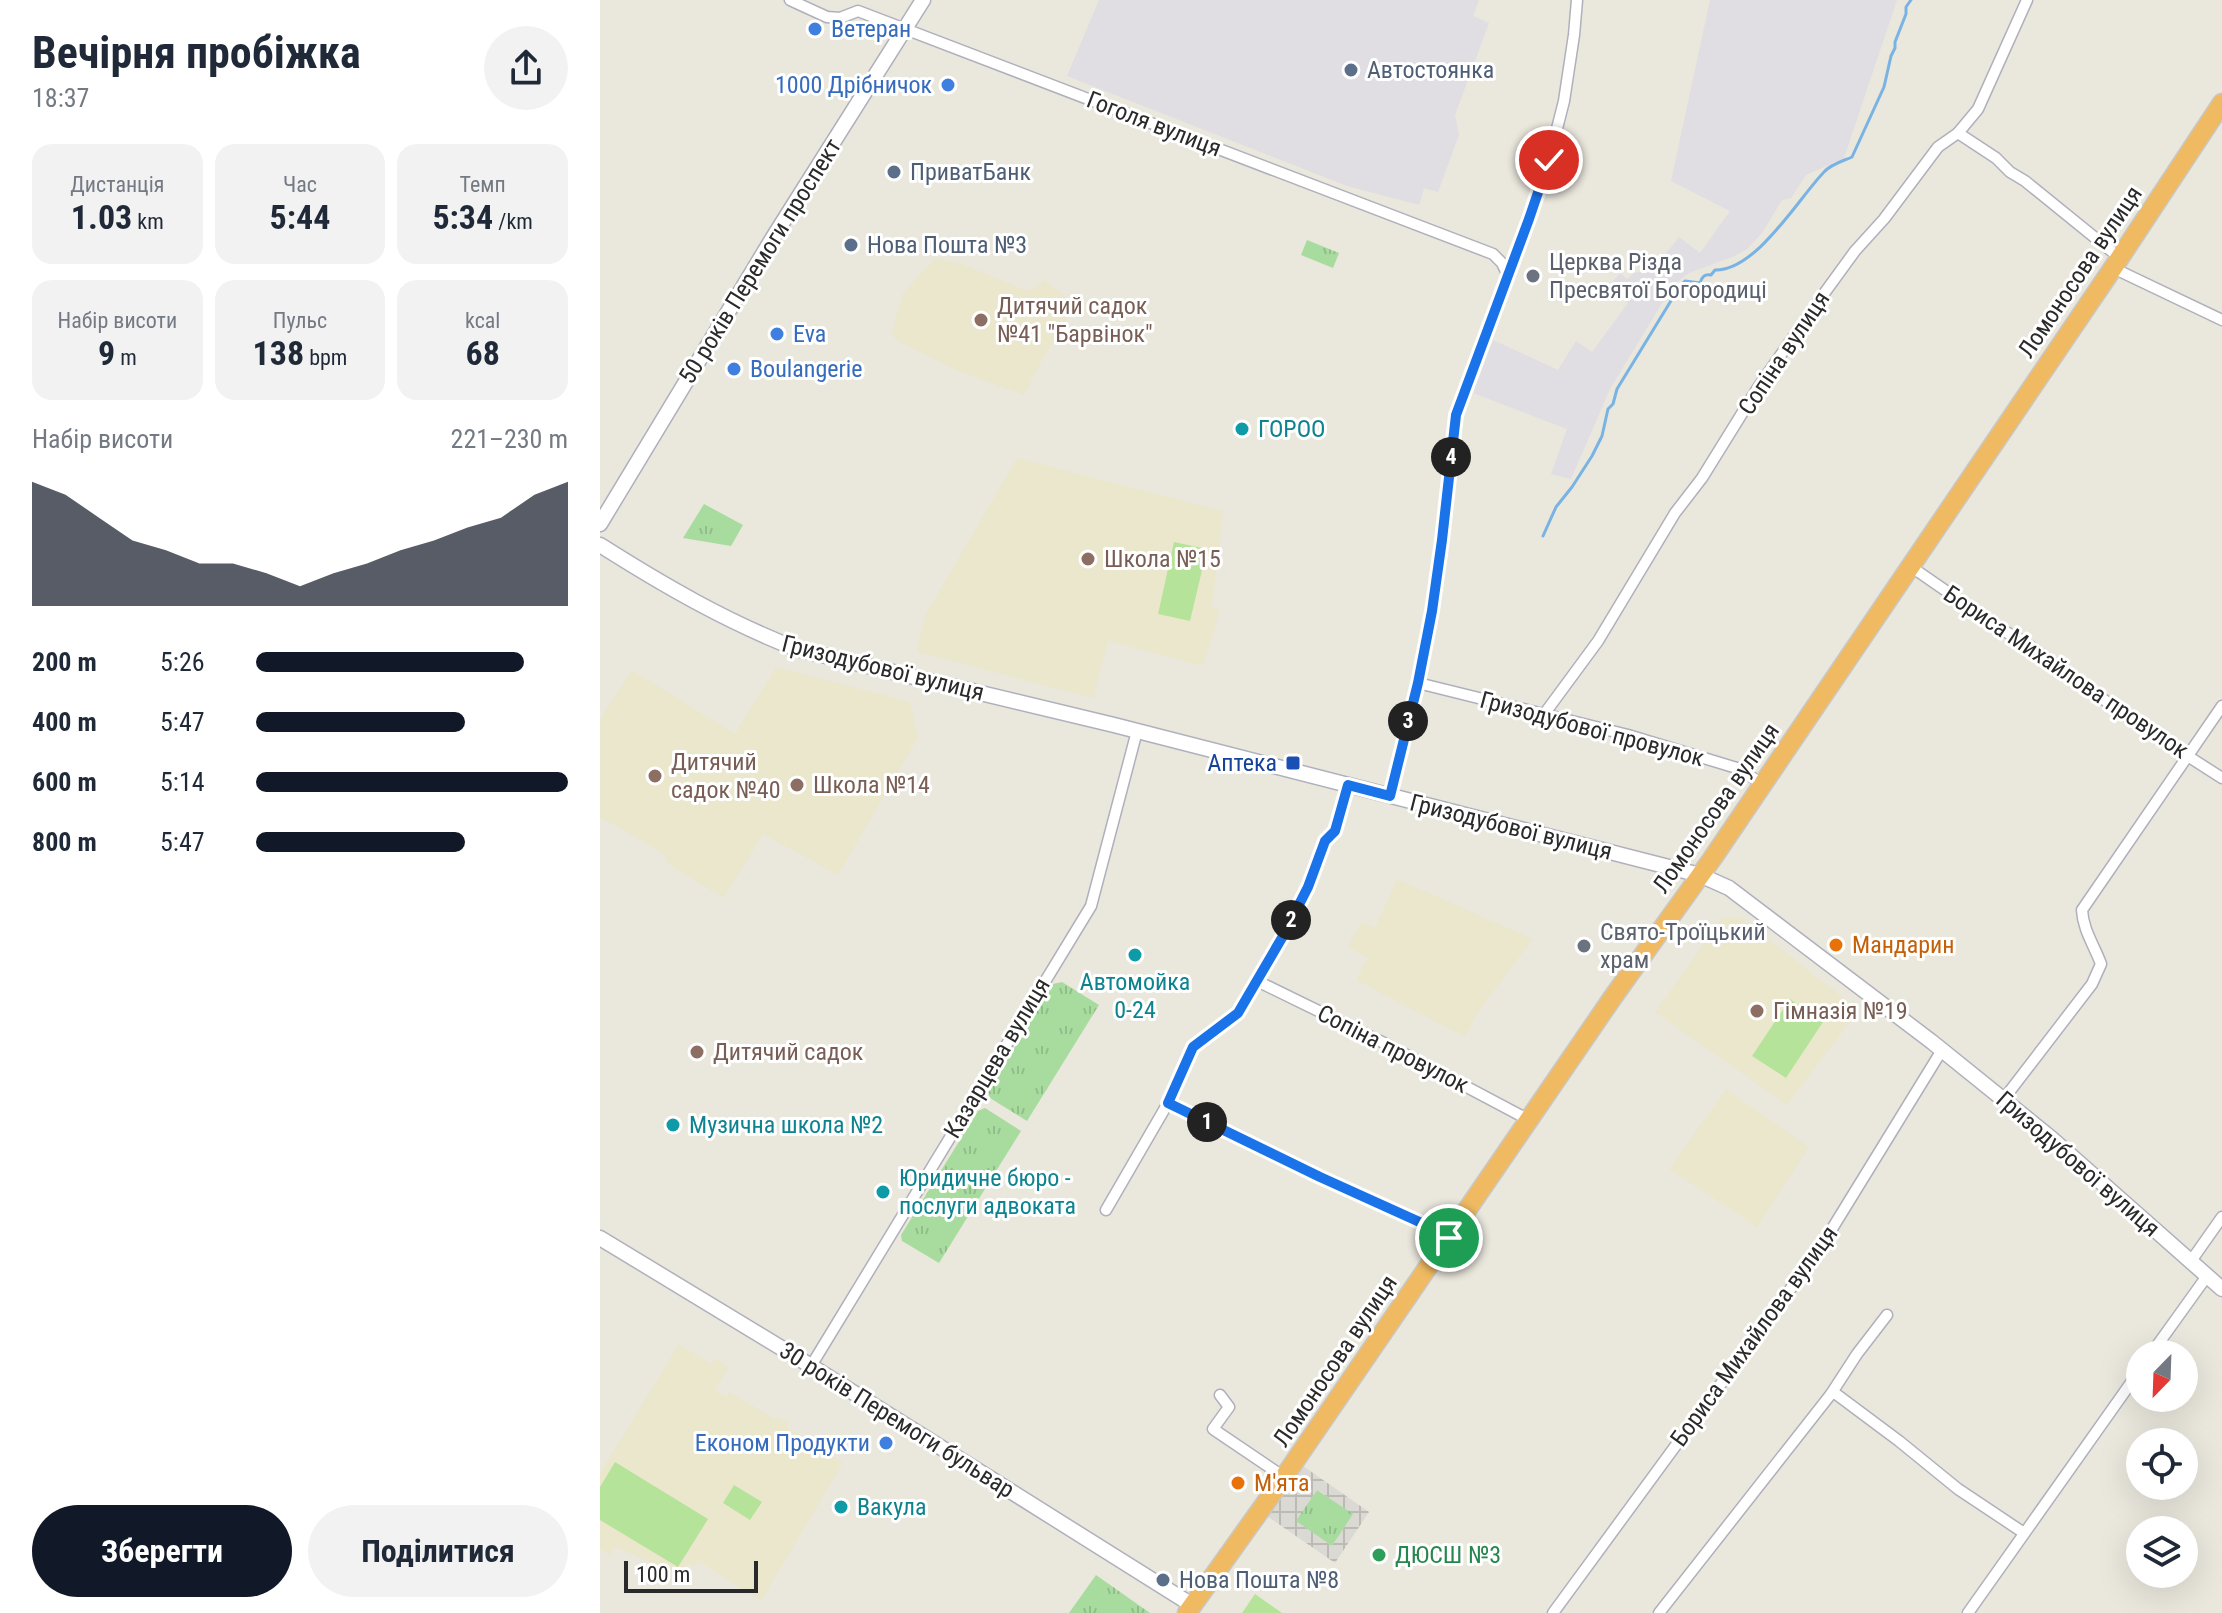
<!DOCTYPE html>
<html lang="uk">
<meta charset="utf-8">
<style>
body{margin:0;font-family:"Roboto Condensed",sans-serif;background:#f2f2f3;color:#1f2937;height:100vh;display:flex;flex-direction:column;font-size:30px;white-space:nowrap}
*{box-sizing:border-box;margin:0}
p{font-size:26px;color:#747a83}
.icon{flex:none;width:44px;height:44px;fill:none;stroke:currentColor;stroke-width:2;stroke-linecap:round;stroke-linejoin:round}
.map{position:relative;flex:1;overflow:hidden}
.sheet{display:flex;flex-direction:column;background:#fff;width:600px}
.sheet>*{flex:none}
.needle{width:52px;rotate:203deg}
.fabs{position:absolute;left:1526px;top:1340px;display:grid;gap:16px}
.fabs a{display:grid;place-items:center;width:72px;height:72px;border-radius:50%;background:#fff;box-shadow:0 8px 32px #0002;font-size:40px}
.scale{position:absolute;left:24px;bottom:20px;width:134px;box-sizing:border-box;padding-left:8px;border:4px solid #2a2a2a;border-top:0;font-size:22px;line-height:28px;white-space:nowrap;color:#2a2a2a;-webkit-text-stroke:6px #fff;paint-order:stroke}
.pin{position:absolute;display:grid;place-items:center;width:68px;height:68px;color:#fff;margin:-34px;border:4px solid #fff;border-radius:50%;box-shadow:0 2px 8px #0007}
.km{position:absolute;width:40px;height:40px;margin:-20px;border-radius:50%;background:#222;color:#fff;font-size:22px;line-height:40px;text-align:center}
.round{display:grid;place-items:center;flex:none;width:84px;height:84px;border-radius:42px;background:#f2f2f3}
.head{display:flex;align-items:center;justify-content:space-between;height:136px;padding:0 32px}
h1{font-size:44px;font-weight:700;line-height:60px}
.figures{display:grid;grid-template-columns:repeat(3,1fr);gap:12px;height:136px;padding:8px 32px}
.figures div{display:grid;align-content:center;border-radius:20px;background:#f2f2f3;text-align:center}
.figures b{font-size:34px;font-weight:700}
.figures small{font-size:22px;font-weight:400}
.figures p{font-size:22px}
.chart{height:224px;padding:16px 32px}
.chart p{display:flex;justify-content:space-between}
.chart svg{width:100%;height:144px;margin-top:8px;fill:#111827;opacity:.7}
.action{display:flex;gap:16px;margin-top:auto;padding:16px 32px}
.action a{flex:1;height:92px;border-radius:48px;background:#111827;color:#fff;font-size:32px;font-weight:700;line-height:92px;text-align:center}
.action a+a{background:#f2f2f3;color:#1f2937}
ul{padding:0 32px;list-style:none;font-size:26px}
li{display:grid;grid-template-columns:128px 96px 1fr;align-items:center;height:60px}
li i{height:20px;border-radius:10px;background:#111827}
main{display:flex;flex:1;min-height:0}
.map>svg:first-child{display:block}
.industrial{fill:#e0dde3}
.education{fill:#ebe7cd}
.grass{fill:url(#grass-tufts)}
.pitch{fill:#b6e39a}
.plaza{fill:url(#plaza-grid);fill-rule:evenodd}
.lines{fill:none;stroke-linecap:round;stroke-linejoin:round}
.stream{stroke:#79b3e4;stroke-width:3}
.street-casing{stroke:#b0b0bc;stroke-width:13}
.secondary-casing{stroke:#b0b0bc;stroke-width:17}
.highway-casing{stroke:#c8c8c8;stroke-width:21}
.street{stroke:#fff;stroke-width:10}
.secondary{stroke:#fff;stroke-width:14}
.highway{stroke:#f0ba62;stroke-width:18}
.route-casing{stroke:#fff;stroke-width:16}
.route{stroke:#1a73e8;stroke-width:10}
.shop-dot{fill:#3f7fe0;stroke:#fff;stroke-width:3}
.service-dot{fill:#5c6f8a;stroke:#fff;stroke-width:3}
.worship-dot{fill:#6b7280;stroke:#fff;stroke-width:3}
.education-dot{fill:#8d6e63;stroke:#fff;stroke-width:3}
.culture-dot{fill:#0f9aa8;stroke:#fff;stroke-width:3}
.transit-dot{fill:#1a4fb4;stroke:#fff;stroke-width:3}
.food-dot{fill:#e8710a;stroke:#fff;stroke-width:3}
.leisure-dot{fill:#2e9e5b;stroke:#fff;stroke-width:3}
.labels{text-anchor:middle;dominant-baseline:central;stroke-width:6;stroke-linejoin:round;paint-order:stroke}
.shop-label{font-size:24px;fill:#366cbe;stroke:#fff;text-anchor:start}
.service-label{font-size:24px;fill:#4e5e75;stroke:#fff;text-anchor:start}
.street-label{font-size:24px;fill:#2a2a2a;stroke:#fff}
.worship-label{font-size:24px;fill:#5b616d;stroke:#fff;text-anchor:start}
.education-label{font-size:24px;fill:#785e54;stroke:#fff;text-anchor:start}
.culture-label{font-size:24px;fill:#0d838f;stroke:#fff;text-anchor:start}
.transit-label{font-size:24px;fill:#164399;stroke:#fff;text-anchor:end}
.food-label{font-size:24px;fill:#c56008;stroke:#fff;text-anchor:start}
.leisure-label{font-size:24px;fill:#27864d;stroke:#fff;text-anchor:start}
</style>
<main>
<section class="sheet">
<div class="head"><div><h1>Вечірня пробіжка</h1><p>18:37</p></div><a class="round"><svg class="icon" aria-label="share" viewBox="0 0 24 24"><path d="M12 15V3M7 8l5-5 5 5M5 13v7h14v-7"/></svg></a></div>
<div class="figures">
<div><p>Дистанція</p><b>1.03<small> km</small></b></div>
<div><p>Час</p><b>5:44</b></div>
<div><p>Темп</p><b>5:34<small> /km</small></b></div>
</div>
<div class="figures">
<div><p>Набір висоти</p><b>9<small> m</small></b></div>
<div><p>Пульс</p><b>138<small> bpm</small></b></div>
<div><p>kcal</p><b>68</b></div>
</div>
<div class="chart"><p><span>Набір висоти</span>221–230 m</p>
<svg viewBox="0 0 160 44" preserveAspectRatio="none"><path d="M0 44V6L10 10L20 17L30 24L40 27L50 31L60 31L70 34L80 38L90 34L100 31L110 27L120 24L130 20L140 17L150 10L160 6V44z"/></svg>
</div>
<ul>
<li><b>200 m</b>5:26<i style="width:86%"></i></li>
<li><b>400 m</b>5:47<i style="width:67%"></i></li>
<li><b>600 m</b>5:14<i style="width:100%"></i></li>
<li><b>800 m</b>5:47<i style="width:67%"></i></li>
</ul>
<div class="action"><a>Зберегти</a><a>Поділитися</a></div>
</section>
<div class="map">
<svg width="1622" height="1613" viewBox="0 0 1622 1613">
<defs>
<pattern id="grass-tufts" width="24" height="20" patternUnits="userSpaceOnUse" patternTransform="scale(2)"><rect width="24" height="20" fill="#a7dc9e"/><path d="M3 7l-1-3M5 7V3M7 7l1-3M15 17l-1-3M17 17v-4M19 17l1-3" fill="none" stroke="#90bd88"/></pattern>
<pattern id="plaza-grid" width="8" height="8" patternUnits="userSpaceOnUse" patternTransform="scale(2)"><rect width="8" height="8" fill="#dbd9d3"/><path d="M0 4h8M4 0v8" fill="none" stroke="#bcbab5"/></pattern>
</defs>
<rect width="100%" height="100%" fill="#eae7dd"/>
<g class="industrial">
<polygon points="499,0 879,0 873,16 889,23 855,115 859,135 838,192 824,188 819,205 747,186 467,76"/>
<polygon points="1110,0 1297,0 1244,158 1206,175 1191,198 1182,200 1162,233 1146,250 1132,257 1089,273 1073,285 1010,389 971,479 951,474 967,429 873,393 893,340 958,370 976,341 992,352 1028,303 1010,285 1020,273 1027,279 1034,273 1054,269 1079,237 1100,253 1130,211 1071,181"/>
</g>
<g class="education">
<polygon points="335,258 362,264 423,289 433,289 444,280 476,305 446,353 424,395 358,371 300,342 291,335 303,293"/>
<polygon points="417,458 623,511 612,607 620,610 603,666 508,641 493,698 317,652 324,617"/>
<polygon points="176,667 310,702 314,721 319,736 238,875 163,834 124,898 68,864 63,853 0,817 0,720 32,670 135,734"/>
<polygon points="797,879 933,939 878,1012 865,1037 756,980 768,958 748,947 762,922 775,928"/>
<polygon points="1122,918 1141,918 1259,1010 1187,1105 1055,1012"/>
<polygon points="1126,1089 1209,1147 1157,1227 1069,1169"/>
<polygon points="79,1344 111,1364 115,1358 129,1367 115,1390 126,1397 129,1392 175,1419 178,1417 188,1423 187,1427 243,1463 161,1601 98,1561 95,1567 88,1564 80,1575 15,1547 9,1555 0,1549 0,1473"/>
</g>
<g class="grass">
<polygon points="707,240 739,253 733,268 701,255"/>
<polygon points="104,504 143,525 131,546 83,538"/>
<polygon points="462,982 499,1005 427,1121 390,1098 388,1092 453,984"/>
<polygon points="385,1108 421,1131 339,1263 302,1241 301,1235 378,1111"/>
<polygon points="717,1490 754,1514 732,1546 695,1521"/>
<polygon points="496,1575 550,1613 469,1613"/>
</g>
<g class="pitch">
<polygon points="574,542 607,549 590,621 558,614"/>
<polygon points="1190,999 1223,1022 1186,1078 1152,1056"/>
<polygon points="15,1462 108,1519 78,1567 0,1520 0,1487"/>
<polygon points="134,1485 162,1502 150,1520 123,1503"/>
<polygon points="655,1594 682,1613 642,1613"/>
</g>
<path class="plaza" d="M703,1466L769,1512L735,1563L667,1516ZM717,1490L753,1514L732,1546L696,1521Z"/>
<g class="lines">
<path class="stream" d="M943,536L956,507L972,487L992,456L1002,436L1008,409L1013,404L1017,389L1080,286L1085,281L1100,283C1102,277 1104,274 1111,275L1115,270C1156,271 1198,199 1224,172C1231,164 1243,161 1252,157L1284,87L1291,56L1295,48V42L1306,14V7L1311,0"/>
<defs>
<g id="street">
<polyline points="190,0 227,17 240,18 258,11 893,254 902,263 908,276"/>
<polyline points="1358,133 1396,158 1410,172 1425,181 1520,258"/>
<polyline points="1513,268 1622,320"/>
<polyline points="1310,566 1404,631 1423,641 1536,723 1622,778"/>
<polyline points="818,683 1028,735 1140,769 1162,784"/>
<polyline points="945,713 998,641 1075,513 1102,478 1159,386 1215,306 1255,251 1284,219 1338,147 1358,133 1378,109 1427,0"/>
<polyline points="790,796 818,683 832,611 842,540 856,415 929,219 949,160 964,101 974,35 977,0"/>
<polyline points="657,981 782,1042 929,1120"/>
<path d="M1403,1100L1492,984L1501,964C1494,945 1483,930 1482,910L1622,706"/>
<polyline points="568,1103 720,1177 835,1229 849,1238"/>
<polyline points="506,1210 568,1103 593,1047 638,1013 683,936 708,887 725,841 735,831 748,785"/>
<polyline points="1591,1261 1622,1217"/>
<polyline points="1551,1354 1607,1276"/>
<polyline points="211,1366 491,906 537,731"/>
<polyline points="1231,1394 1257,1354 1287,1315"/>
<polyline points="620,1395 629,1407 613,1429 684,1477"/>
<polyline points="953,1613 1219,1250 1342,1050"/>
<polyline points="1059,1613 1231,1394 1236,1394 1299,1441 1358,1489 1424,1533"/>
<polyline points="1368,1613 1540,1370"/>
</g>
<g id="secondary">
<polyline points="0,524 174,236 323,0"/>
<path d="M0,545C63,585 127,622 197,649L514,725L1100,875L1129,888L1332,1042L1451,1138L1622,1289"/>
<polyline points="0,1238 211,1366 592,1605"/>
</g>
<polyline id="highway" points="587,1613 684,1477 1013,997 1112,859 1513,268 1622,103"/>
</defs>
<use href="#street" class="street-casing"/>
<use href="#secondary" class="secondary-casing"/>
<use href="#highway" class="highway-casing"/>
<use href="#street" class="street"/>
<use href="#secondary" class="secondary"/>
<use href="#highway" class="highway"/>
</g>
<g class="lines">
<defs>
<polyline id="route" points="849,1238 835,1229 720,1177 568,1103 593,1047 638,1013 683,936 708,887 725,841 735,831 748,785 790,796 818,683 832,611 842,540 856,415 929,219 949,160"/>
</defs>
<use href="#route" class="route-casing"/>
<use href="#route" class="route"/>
</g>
<g class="shop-dot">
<circle cx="215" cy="29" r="8"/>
<circle cx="348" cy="85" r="8"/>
<circle cx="177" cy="334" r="8"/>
<circle cx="134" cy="369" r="8"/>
<circle cx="286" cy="1443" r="8"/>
</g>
<g class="service-dot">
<circle cx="751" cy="70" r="8"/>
<circle cx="294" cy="172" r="8"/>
<circle cx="251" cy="245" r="8"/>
<circle cx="563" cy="1580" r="8"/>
</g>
<g class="worship-dot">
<circle cx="933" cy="276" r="8"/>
<circle cx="984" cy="946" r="8"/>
</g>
<g class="education-dot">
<circle cx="381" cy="320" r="8"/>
<circle cx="488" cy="559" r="8"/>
<circle cx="55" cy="776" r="8"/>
<circle cx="197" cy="785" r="8"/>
<circle cx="1157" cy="1011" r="8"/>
<circle cx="97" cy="1052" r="8"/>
</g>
<g class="culture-dot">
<circle cx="642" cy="429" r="8"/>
<circle cx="535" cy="955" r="8"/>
<circle cx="73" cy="1125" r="8"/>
<circle cx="283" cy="1192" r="8"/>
<circle cx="241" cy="1507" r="8"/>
</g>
<rect class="transit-dot" x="685" y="755" width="16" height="16" rx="4"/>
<g class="food-dot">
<circle cx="1236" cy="945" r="8"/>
<circle cx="638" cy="1483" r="8"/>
</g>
<circle class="leisure-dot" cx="779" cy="1555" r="8"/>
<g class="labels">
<g class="shop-label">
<text x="231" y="29">Ветеран</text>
<text x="332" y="85" text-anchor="end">1000 Дрібничок</text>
<text x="193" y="334">Eva</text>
<text x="150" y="369">Boulangerie</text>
<text x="270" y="1443" text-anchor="end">Економ Продукти</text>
</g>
<g class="service-label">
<text x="767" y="70">Автостоянка</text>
<text x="310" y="172">ПриватБанк</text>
<text x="267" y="245">Нова Пошта №3</text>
<text x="579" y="1580">Нова Пошта №8</text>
</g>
<g class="street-label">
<text transform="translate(554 124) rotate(21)">Гоголя вулиця</text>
<text transform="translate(160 261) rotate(-58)">50 років Перемоги проспект</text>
<text transform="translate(1480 272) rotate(-56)">Ломоносова вулиця</text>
<text transform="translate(1184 353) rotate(-56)">Сопіна вулиця</text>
<text transform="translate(283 668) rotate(14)">Гризодубової вулиця</text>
<text transform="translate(1466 672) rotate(34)">Бориса Михайлова провулок</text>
<text transform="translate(992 729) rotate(15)">Гризодубової провулок</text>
<text transform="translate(1116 808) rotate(-55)">Ломоносова вулиця</text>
<text transform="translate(911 827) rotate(14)">Гризодубової вулиця</text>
<text transform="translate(793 1049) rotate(27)">Сопіна провулок</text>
<text transform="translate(397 1058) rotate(-59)">Казарцева вулиця</text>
<text transform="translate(1478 1164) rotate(41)">Гризодубової вулиця</text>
<text transform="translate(1154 1336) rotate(-54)">Бориса Михайлова вулиця</text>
<text transform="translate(735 1361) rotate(-56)">Ломоносова вулиця</text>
<text transform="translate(297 1420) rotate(32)">30 років Перемоги бульвар</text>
</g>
<g class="worship-label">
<text x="949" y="262">Церква Різда<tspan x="949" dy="28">Пресвятої Богородиці</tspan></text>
<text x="1000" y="932">Свято-Троїцький<tspan x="1000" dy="28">храм</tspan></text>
</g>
<g class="education-label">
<text x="397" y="306">Дитячий садок<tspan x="397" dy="28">№41 "Барвінок"</tspan></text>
<text x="504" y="559">Школа №15</text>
<text x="71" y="762">Дитячий<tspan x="71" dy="28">садок №40</tspan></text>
<text x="213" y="785">Школа №14</text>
<text x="1173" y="1011">Гімназія №19</text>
<text x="113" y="1052">Дитячий садок</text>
</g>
<g class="culture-label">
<text x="658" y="429">ГОРОО</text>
<text x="535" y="982" text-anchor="middle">Автомойка<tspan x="535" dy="28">0-24</tspan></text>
<text x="89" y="1125">Музична школа №2</text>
<text x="299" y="1178">Юридичне бюро -<tspan x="299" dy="28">послуги адвоката</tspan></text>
<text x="257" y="1507">Вакула</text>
</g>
<g class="transit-label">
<text x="677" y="763">Аптека</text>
</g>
<g class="food-label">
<text x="1252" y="945">Мандарин</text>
<text x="654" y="1483">М'ята</text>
</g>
<g class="leisure-label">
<text x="795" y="1555">ДЮСШ №3</text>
</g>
</g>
</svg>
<div class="fabs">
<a><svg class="needle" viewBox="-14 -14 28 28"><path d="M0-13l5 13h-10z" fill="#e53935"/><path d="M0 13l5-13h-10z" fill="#747a83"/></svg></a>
<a><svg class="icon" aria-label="locate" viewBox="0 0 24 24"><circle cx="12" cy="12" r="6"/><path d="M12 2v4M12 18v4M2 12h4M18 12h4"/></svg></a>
<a><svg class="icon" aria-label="layers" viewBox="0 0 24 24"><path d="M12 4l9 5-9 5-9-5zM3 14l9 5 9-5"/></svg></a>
</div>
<div class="scale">100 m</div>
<div class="pin" style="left:849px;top:1238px;background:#1e9e55"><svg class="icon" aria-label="arrive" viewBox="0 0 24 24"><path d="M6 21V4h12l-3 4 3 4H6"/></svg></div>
<div class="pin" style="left:949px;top:160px;background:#d93025"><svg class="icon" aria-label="check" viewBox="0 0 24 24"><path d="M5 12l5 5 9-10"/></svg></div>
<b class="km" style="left:607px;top:1122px">1</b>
<b class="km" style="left:691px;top:920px">2</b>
<b class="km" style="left:808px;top:721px">3</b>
<b class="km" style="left:851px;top:457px">4</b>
</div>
</main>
